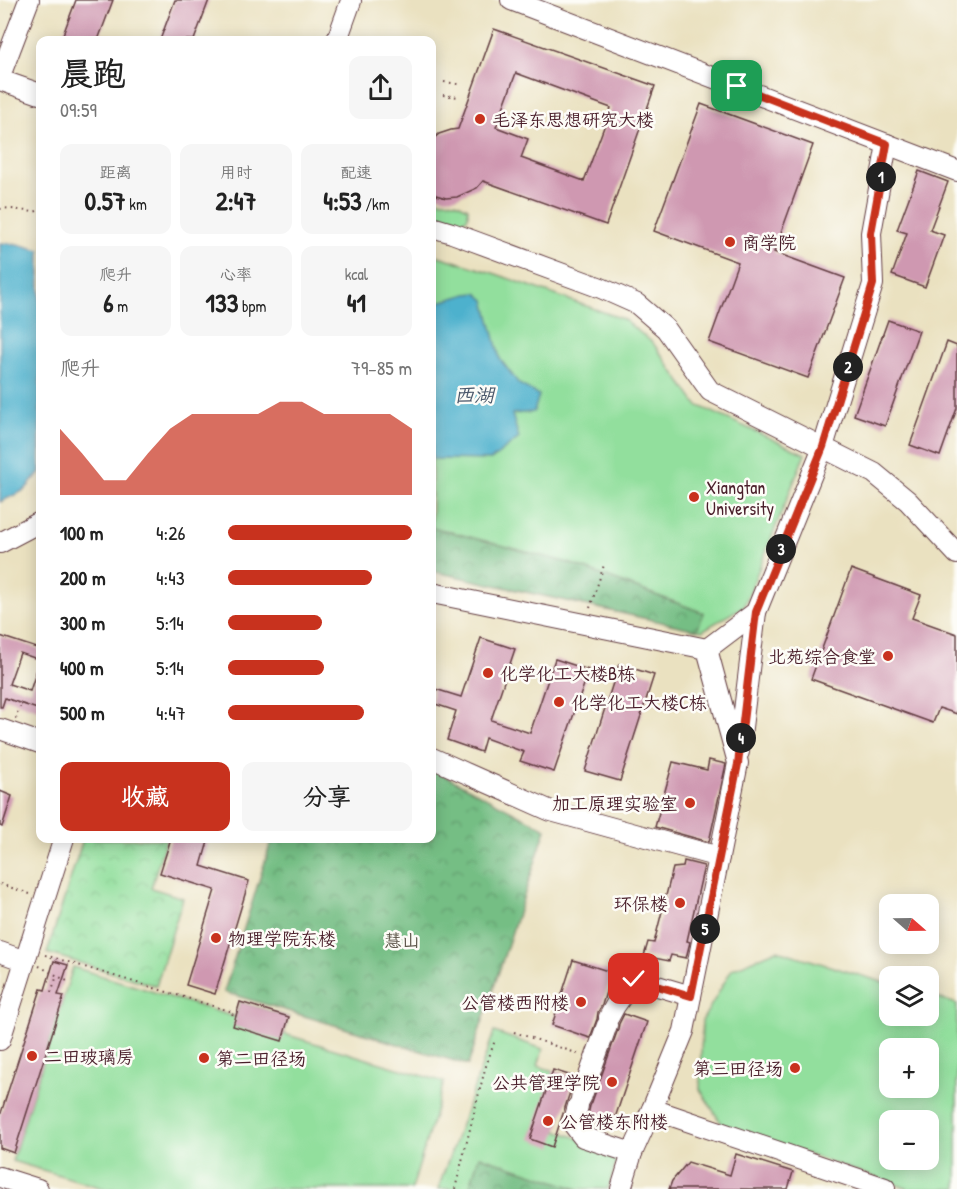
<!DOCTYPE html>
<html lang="zh">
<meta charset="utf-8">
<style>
body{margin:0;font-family:"Patrick Hand","LXGW WenKai TC",sans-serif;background:#f6f6f6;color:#222;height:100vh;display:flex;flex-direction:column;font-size:22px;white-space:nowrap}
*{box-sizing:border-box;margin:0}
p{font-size:20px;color:#767676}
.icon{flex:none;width:33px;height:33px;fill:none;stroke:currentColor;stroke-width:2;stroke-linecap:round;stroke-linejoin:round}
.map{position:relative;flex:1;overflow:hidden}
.panel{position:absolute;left:36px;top:36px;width:400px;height:807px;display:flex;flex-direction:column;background:#fff;border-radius:12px;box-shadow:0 3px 15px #0003}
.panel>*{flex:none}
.needle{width:39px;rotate:110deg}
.fabs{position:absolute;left:879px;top:894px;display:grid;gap:12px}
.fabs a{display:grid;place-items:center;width:60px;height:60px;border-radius:12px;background:#fff;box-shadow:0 3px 15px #0003;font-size:30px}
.pin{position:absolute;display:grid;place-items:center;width:51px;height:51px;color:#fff;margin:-26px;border-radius:12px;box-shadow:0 3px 9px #0006}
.km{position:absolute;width:30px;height:30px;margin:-15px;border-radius:50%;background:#222;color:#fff;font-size:16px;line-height:30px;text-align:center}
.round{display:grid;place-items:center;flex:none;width:63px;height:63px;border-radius:12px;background:#f6f6f6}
.overview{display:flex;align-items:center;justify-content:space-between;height:102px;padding:0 24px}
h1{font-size:33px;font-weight:700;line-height:45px}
.stats{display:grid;grid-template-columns:repeat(3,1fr);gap:9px;height:102px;padding:6px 24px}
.stats div{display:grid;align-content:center;border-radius:12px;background:#f6f6f6;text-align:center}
.stats b{font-size:26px;font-weight:700}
.stats small{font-size:16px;font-weight:400}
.stats p{font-size:16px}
.chart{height:168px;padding:12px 24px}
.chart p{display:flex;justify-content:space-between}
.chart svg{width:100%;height:108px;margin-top:6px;fill:#c8321e;opacity:.7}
.button{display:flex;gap:12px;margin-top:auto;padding:12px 24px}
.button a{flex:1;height:69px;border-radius:12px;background:#c8321e;color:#fff;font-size:24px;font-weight:700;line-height:69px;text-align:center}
.button a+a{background:#f6f6f6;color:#222}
ul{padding:0 24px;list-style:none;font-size:20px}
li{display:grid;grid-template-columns:96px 72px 1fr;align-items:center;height:45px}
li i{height:15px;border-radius:8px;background:#c8321e}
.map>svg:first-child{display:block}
.green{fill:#92df9d;stroke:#6e7f64;stroke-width:1.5;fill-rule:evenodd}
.forest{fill:url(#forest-crowns);stroke:#606e58;stroke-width:1.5}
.park{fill:url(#park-crowns);stroke:#6e7f64;stroke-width:1.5}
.water{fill:#4eb1cd;stroke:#4c687c;stroke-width:1.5}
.building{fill:#cf98b1;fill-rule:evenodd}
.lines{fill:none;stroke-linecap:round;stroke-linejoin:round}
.minor-casing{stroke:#623c41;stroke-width:22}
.path{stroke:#623c41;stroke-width:2;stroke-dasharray:1.5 4.5;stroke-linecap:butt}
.minor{stroke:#fff;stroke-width:20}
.route-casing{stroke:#fff;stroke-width:12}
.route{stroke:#c8321e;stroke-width:8}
.poi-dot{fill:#c8321e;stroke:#fdfcf7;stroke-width:2}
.labels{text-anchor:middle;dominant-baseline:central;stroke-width:5;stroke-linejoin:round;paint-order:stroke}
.poi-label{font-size:18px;fill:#4a1f2b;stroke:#fdfcf7;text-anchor:start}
.park-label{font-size:18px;fill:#60594d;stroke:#fdfcf7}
.water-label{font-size:20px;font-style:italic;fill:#4c596c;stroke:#fdfcf7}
</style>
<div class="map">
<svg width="957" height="1189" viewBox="0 0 957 1189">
<defs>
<pattern id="forest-crowns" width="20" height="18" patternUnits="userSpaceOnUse" patternTransform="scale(1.5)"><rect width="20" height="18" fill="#75be84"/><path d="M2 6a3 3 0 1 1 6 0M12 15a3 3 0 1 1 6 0" fill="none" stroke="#629a6c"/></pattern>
<pattern id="park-crowns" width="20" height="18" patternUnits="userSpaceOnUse" patternTransform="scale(1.5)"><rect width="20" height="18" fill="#92df9d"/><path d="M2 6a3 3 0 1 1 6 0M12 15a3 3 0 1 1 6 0" fill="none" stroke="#7fbf87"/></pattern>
</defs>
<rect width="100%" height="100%" fill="#fdfcf7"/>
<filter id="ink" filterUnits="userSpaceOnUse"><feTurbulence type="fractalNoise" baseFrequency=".0167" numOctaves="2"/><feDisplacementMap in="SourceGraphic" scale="12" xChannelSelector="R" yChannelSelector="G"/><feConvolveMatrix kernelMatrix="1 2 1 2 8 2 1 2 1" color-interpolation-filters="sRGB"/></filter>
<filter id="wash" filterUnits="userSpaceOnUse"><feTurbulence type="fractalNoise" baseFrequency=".008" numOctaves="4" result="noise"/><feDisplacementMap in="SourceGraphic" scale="24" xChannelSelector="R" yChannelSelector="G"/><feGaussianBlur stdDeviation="1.35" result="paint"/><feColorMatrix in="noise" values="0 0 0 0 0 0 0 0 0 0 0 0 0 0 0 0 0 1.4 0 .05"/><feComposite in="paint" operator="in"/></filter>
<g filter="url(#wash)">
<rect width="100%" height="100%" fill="#eae1c0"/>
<g class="green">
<polygon points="432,198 436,200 456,202 468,208 468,217 460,223 432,214"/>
<polygon points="432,254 496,274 623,319 653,343 697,405 805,454 744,606 702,631 432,571"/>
<path d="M777,950L889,984L890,1016H928L929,995L957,1004V1189H909L722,1125L700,1089L702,1021L732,969ZM890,1048H928V1088H890ZM890,1120H928V1160H890Z"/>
<polygon points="73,967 235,1017 240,1002 289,1017 284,1034 444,1082 412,1189 106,1189 12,1161"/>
<polygon points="494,1032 543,1049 538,1066 560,1073 542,1125 619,1153 608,1189 438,1189"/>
</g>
<g class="forest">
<polygon points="432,527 569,563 704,613 697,630 432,571"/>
<polygon points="432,769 546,829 468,1065 224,992 272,839 432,838"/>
<polygon points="479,1156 578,1189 469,1189"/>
</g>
<polygon class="park" points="83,839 166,839 151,888 183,898 156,986 47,953"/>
<g class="water">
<polygon points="0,243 17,244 40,250 40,472 25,490 0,502"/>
<polygon points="477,293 485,300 500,359 519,384 539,395 534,412 512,414 519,438 491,460 432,459 432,299 436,303 467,294"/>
</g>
<g id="blocks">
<g class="building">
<polygon points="76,0 113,0 98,40 61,40"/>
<polygon points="175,0 209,0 194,40 160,40"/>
<path d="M494,29L655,86L606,225L483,181L477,188L457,197L446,198L436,195L432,191V140L439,134L451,130L458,129ZM516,73L611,108L584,181L521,158L528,139L496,127Z"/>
<polygon points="701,104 813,145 774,252 845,278 808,378 709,342 738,262 654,231"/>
<polygon points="919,171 948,182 930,230 944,235 925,287 892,275 907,233 897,230"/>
<polygon points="888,320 919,331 885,426 854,415"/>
<polygon points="947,342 957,346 957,408 940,456 910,445"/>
<polygon points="851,569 921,595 912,618 957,634 957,714 939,708 933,723 811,679"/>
<polygon points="0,636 40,649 40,660 20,653 9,684 30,691 38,666 40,667 40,710 5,698 2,707 0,707"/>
<polygon points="481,638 515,649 491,720 530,733 555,659 589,670 554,772 520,761 524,752 485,738 481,752 447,740 456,711 432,703 432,688 461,697"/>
<polygon points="619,664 654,675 620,781 585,771"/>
<polygon points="709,760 726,764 709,842 655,827 673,762 707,770"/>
<polygon points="0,791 12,796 2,827 0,826"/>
<polygon points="171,838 209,838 201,866 249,881 215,994 186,985 215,890 160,873"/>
<polygon points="684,861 704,866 687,941 690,942 686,958 671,955 669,961 644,956 648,942 654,943 673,868 683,867"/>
<polygon points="573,960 611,972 609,978 610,979 602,1005 598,1012 597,1019 590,1038 552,1025"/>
<polygon points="54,961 68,965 58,995 64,996 14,1153 0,1148 0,1116 41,989 45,990"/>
<polygon points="240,1002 289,1017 282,1041 233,1026"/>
<polygon points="624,1014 647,1022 612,1127 587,1119 590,1106 592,1102 618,1029 619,1024"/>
<polygon points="553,1070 575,1077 552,1147 530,1139"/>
<polygon points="736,1154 793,1172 788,1189 669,1189 672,1181 688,1162 730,1175"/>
</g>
</g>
</g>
<g filter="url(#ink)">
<use href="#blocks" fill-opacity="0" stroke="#623c41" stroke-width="1.5"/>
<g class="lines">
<defs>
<g id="minor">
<polyline points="511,0 957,171"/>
<polyline points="337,40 351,1"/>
<polyline points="0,76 29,0"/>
<polyline points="0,80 40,94"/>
<polyline points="432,227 452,233 601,288 637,304 666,329 710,391 874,473 908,501 957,554"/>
<polyline points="0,543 40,522"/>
<polyline points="432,593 707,649 738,763 684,1031 652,1109 632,1153 621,1189"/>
<polyline points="707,649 756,612 823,447 873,284 871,233 887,144"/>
<polyline points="0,729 40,743"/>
<polyline points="739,752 756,612"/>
<polyline points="432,758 551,811 719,857"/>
<polyline points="0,952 25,961"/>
<polyline points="609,1017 615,1006 634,979 691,996"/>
<polyline points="0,1040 64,838"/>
<polyline points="581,1098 607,1025"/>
<polyline points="578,1106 573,1124 583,1137 632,1153"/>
<polyline points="652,1109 885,1188 884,1189"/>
<polyline points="0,1177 38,1189"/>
</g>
</defs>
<use href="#minor" class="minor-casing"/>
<g class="path">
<polyline points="444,82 458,84"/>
<polyline points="443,95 458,97"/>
<polyline points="0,209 4,208 34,212 40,210"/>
<polyline points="590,608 604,565"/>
<polyline points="16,719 21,704"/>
<polyline points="0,884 30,894"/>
<polyline points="45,955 233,1012 232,1016"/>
<polyline points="39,966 69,982"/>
<polyline points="51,992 57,976"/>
<polyline points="514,1032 579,1054"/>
<polyline points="455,1189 485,1069 495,1040"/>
</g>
<use href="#minor" class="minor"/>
</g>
</g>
<g class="lines" filter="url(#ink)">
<defs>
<polyline id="route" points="634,979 691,996 738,764 756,612 823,447 873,284 871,233 887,144 737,86"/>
</defs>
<use href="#route" class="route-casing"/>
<use href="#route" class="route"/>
</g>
<g class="poi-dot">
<circle cx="480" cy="119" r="6"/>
<circle cx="730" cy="242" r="6"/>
<circle cx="694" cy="497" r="6"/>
<circle cx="888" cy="656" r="6"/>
<circle cx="488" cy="673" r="6"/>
<circle cx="559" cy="702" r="6"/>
<circle cx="690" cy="803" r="6"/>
<circle cx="680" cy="903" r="6"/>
<circle cx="216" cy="938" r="6"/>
<circle cx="581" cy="1002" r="6"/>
<circle cx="32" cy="1056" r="6"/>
<circle cx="204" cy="1058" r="6"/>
<circle cx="795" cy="1068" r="6"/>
<circle cx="612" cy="1082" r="6"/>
<circle cx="548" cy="1121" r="6"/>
</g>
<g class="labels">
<g class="poi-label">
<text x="492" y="119">毛泽东思想研究大楼</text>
<text x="742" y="242">商学院</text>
<text x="706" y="487">Xiangtan<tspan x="706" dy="21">University</tspan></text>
<text x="876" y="656" text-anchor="end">北苑综合食堂</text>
<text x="500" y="673">化学化工大楼B栋</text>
<text x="571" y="702">化学化工大楼C栋</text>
<text x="678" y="803" text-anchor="end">加工原理实验室</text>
<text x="668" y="903" text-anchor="end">环保楼</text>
<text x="228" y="938">物理学院东楼</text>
<text x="569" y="1002" text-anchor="end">公管楼西附楼</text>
<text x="44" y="1056">二田玻璃房</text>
<text x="216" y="1058">第二田径场</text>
<text x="783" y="1068" text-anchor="end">第三田径场</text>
<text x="600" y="1082" text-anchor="end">公共管理学院</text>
<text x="560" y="1121">公管楼东附楼</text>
</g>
<g class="park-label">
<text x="402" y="940">慧山</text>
</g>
<g class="water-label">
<text x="474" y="394">西湖</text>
</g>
</g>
</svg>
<div class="fabs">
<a><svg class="needle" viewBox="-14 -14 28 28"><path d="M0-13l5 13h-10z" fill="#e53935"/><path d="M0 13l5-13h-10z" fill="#767676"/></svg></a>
<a><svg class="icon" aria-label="layers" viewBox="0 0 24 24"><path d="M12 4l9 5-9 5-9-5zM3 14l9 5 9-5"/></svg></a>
<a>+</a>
<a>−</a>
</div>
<div class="pin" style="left:737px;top:86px;background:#1e9e55"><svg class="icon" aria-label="arrive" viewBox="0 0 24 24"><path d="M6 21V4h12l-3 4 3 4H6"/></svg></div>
<div class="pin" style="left:634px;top:979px;background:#d93025"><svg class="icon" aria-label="check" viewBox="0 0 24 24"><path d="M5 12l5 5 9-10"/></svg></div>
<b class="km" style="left:881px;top:177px">1</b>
<b class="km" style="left:848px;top:367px">2</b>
<b class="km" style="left:781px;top:549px">3</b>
<b class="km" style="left:741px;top:738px">4</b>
<b class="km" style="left:705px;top:929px">5</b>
<section class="panel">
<div class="overview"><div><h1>晨跑</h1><p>09:59</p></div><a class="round"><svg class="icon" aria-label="share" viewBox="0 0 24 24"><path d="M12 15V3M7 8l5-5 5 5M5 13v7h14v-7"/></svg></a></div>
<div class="stats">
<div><p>距离</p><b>0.57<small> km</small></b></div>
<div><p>用时</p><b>2:47</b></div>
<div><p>配速</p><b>4:53<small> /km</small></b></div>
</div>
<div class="stats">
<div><p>爬升</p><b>6<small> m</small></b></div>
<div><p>心率</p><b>133<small> bpm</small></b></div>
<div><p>kcal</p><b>41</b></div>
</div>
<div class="chart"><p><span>爬升</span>79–85 m</p>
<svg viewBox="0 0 160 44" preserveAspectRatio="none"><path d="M0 44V17L10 27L20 38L30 38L40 27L50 17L60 11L70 11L80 11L90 11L100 6L110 6L120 11L130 11L140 11L150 11L160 17V44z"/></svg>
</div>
<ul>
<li><b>100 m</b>4:26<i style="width:100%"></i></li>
<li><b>200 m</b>4:43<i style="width:78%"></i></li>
<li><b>300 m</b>5:14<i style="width:51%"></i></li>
<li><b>400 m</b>5:14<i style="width:52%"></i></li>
<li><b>500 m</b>4:47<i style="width:74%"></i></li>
</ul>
<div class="button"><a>收藏</a><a>分享</a></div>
</section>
</div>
